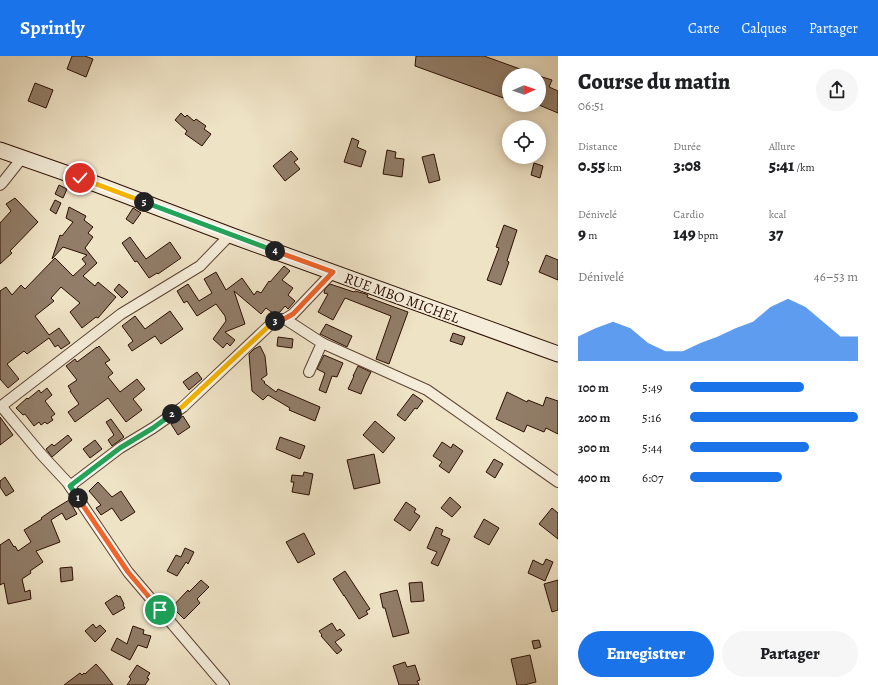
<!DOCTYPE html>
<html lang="fr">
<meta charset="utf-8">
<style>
body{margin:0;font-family:Alegreya,serif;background:#f6f6f6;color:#202124;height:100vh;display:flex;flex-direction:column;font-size:15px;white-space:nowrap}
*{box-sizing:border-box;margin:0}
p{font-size:13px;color:#757577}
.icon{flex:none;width:22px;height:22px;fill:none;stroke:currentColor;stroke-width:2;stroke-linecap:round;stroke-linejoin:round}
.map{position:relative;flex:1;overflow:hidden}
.panel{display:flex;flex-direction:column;background:#fff;width:320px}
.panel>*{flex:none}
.needle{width:26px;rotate:88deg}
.fabs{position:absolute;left:502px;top:12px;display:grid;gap:8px}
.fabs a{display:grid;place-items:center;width:44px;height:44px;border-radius:50%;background:#fff;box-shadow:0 2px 10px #0003;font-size:20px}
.pin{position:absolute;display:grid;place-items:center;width:34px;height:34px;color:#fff;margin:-17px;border:2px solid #fff;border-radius:50%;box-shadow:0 1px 4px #0007}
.km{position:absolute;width:20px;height:20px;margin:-10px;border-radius:50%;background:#222;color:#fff;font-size:11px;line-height:20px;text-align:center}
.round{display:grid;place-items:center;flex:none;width:42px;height:42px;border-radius:21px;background:#f6f6f6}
.summary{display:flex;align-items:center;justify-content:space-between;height:68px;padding:0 20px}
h1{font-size:22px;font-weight:800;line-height:30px}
.stats{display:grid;grid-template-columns:repeat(3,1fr);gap:6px;height:68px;padding:4px 20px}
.stats div{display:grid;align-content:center}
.stats b{font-size:17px;font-weight:800}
.stats small{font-size:11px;font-weight:400}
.stats p{font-size:11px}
.chart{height:112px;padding:8px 20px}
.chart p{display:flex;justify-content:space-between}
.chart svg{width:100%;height:72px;margin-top:4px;fill:#1a73e8;opacity:.7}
.cta{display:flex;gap:8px;margin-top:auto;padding:8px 20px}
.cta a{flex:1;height:46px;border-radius:24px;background:#1a73e8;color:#fff;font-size:16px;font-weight:800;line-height:46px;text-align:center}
.cta a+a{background:#f6f6f6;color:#202124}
ul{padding:0 20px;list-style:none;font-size:13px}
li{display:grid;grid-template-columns:64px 48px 1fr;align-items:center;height:30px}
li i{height:10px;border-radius:5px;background:#1a73e8}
header{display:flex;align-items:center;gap:24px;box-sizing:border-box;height:56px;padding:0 20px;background:#1a73e8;color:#fff}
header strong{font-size:19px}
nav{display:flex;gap:22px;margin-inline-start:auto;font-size:14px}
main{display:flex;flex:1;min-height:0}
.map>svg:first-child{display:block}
.building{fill:#917d68;stroke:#2c0f03}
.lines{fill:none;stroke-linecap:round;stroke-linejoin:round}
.street-casing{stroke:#5d4434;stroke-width:12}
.secondary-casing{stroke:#2c0f03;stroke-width:17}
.street{stroke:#f5edda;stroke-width:10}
.secondary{stroke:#f5edda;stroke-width:15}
.split-1-casing{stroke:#fff;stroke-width:8}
.split-2-casing{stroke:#fff;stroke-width:8}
.split-3-casing{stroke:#fff;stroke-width:8}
.split-4-casing{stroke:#fff;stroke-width:8}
.split-5-casing{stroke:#fff;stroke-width:8}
.split-6-casing{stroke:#fff;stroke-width:8}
.split-1{stroke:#f0652b;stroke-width:5}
.split-2{stroke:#22a559;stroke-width:5}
.split-3{stroke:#f5b400;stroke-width:5}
.split-4{stroke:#f0652b;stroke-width:5}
.split-5{stroke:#22a559;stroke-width:5}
.split-6{stroke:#f5b400;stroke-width:5}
.labels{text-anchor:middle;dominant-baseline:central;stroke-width:3.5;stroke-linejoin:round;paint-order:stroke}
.street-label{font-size:15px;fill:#2c0f03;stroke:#f5edda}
</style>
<header>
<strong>Sprintly</strong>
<nav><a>Carte</a><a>Calques</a><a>Partager</a></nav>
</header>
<main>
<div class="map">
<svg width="558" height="629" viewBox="0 0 558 629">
<rect width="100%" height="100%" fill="#efe3c6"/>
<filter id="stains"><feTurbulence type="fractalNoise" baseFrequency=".005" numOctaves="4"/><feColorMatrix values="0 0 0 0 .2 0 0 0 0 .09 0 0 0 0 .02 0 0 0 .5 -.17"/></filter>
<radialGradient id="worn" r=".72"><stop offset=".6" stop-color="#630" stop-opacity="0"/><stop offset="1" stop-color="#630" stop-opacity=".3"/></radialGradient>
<g class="building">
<polygon points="72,0 85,0 93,3 86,21 67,13"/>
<polygon points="416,0 484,0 534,18 534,19 509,19 509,44 415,10"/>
<polygon points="539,20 552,24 549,31 558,35 558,57 539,49"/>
<polygon points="35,27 53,34 46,52 28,45"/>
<polygon points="181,57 185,61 187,59 194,65 196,63 206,70 204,73 211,78 202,90 185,78 187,75 175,64"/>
<polygon points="352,82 359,85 357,91 366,95 361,111 344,106"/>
<polygon points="387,94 396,96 395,102 404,103 402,121 383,118"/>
<polygon points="291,95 298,103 294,106 300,113 285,125 273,110"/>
<polygon points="434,98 440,124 429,127 422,101"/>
<polygon points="534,107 543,110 540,122 531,119"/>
<polygon points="59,129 67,133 63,142 55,138"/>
<polygon points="15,142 38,166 10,195 12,197 0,208 0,167 11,155 6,148"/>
<polygon points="55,144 61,147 56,158 50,154"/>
<polygon points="69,151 86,160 84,164 93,171 88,177 93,181 85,192 97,207 83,220 95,230 98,226 116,241 98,262 96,261 82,272 70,256 80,247 61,231 51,242 54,245 35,260 49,279 59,272 70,287 61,293 58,289 55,291 49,282 27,298 24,295 7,308 19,323 8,332 0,323 0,235 6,231 12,239 21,229 25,233 55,202 73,220 86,208 82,203 87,199 63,191 52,203 60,179 62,180 73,166 66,162"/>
<polygon points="133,152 141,157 133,168 126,163"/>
<polygon points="504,169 517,174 507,205 509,206 501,229 487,224 499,192 496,191"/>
<polygon points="130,181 146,203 170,186 181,202 158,218 157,217 149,222 137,205 135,206 122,187"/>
<polygon points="546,199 558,204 558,224 539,216"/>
<polygon points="284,210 290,215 282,224 293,232 288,239 295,245 288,253 285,250 280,256 274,258 266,252 261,258 234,235 245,268 225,276 235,284 230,290 227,287 223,292 213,283 226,265 225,260 216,248 197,260 187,245 184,247 177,235 188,228 199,245 212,237 204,223 216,216 226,234 242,222 254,239 257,235 261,237 269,225 270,226"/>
<polygon points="119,228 128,236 122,242 114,234"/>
<polygon points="330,228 354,236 355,235 366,238 368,239 367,241 408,256 389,308 376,303 391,260 345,242 333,264 318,256 328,238 324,237 325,233"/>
<polygon points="170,255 183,273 161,288 155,280 132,295 128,289 133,285 122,270 135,260 145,273"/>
<polygon points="326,268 352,280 347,291 320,278"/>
<polygon points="453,277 465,281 462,289 450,285"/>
<polygon points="278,281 293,283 292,292 277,290"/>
<polygon points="99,290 110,304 105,307 113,317 108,321 120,336 137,323 145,333 133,343 142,354 126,366 108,342 75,366 68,356 79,348 70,335 71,335 68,330 77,324 66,310 75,303 77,306 97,291 97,292"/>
<polygon points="260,290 265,300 267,319 261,323 265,326 264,327 276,336 278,333 320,351 315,365 289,354 290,352 268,339 263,344 252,335 249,298 254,293"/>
<polygon points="324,299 343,307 337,321 332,320 326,337 319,334 325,317 317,313"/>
<polygon points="358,310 371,316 365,328 361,338 348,333 354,320 353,320"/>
<polygon points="197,316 202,323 189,334 183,326"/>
<polygon points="47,332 52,339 45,345 55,358 51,361 53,364 47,368 45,366 41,369 39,366 34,370 25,358 23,359 16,352 27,342 28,343 39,334 41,337"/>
<polygon points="507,336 527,346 528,344 543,350 546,341 558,345 558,378 546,372 544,376 527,369 524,376 496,363"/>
<polygon points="413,338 423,345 417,353 415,352 405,365 397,359"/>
<polygon points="183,360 190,371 178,379 171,368"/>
<polygon points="0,361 13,379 0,389"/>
<polygon points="111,363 124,381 112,390 108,384 114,379 106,366"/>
<polygon points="375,365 395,382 383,397 363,379"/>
<polygon points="68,379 72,384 52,401 46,393 52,388 54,390"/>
<polygon points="280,381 305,390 300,403 276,393"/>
<polygon points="95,384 102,393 90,402 83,393"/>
<polygon points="442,386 451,392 453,388 463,395 449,417 439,410 442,406 433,400"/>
<polygon points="374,398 380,427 354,433 347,404"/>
<polygon points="494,403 503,408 495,422 486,416"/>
<polygon points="304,416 313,418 309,439 292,436 294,426 291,426 292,419 303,420"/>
<polygon points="5,421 14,435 6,440 0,431 0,425"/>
<polygon points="98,426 112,441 121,435 135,456 121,465 112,452 101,459 96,452 101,449 89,435"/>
<polygon points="450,441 461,451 452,461 441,452"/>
<polygon points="69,444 77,458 66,464 62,457 51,464 60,486 36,495 43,506 30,515 31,517 22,523 25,536 30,534 31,543 8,548 4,527 0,529 0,489 9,483 14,491 15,490 18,495 31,486 24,474 42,463 41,462 51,455"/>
<polygon points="406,446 416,453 414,456 420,460 410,475 394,464"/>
<polygon points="552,452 558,457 558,483 539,468"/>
<polygon points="484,463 499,472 489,489 474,481"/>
<polygon points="436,471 443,474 441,479 450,483 438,510 431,507 437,496 427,492"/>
<polygon points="304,477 315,498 298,507 286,486"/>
<polygon points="185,492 194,496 188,508 186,506 177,520 167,515 176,499 181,501"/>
<polygon points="546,503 553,506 545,525 528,517 533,504 543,509"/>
<polygon points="72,511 73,524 61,526 60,512"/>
<polygon points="345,515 370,553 366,555 368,558 359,563 344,539 344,540 333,523"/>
<polygon points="201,524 209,531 197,543 200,547 184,563 172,551 188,534 189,536"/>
<polygon points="558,524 558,554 552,556 544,528"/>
<polygon points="422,526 424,545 411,546 409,527"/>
<polygon points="397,534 409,577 393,581 385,552 383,552 380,538"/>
<polygon points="117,539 118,541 120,540 124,548 123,549 125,552 113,559 105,547"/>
<polygon points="332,567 337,575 340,573 345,579 335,586 342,594 337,598 321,580 322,579 319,575"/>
<polygon points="93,568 96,572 100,569 106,575 95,586 85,575"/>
<polygon points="133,570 144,574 143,578 151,580 147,592 138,589 130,604 111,594 117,582 127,588"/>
<polygon points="539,584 541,591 534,593 532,585"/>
<polygon points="530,599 536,626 524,629 517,629 511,603"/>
<polygon points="405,606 407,611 415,609 420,624 417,625 419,629 399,629 393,610"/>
<polygon points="96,608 104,617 113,629 64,629 80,617 82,619 84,617 85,618"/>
<polygon points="137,609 150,617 147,622 149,623 145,629 127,629 131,623 129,621"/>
</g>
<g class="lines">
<defs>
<g id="street">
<polyline points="0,129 3,126 22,102"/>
<polyline points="285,263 322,287 309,316"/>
<polyline points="322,287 427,334 558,426"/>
<polyline points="1,350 41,398 67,426 128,516 224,629"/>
<polyline points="0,351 121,258 200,210 230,179"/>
<polyline points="70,430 120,392 153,372 183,351 272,267 278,263 285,263 293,258 333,216"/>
</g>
<polyline id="secondary" points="0,94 80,122 230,179 558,298"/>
</defs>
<use href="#street" class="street-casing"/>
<use href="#secondary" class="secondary-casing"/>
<use href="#street" class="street"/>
<use href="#secondary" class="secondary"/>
</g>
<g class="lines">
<defs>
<polyline id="split-1" points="78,442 128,516 160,554"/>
<polyline id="split-2" points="78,442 70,430 120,392 153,372 172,358"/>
<polyline id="split-3" points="172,358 182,351 272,267 275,265"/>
<polyline id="split-4" points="275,195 333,216 293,258 284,263 278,263 275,265"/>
<polyline id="split-5" points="144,146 275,195"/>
<polyline id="split-6" points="80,122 144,146"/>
</defs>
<use href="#split-1" class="split-1-casing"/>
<use href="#split-2" class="split-2-casing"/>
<use href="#split-3" class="split-3-casing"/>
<use href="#split-4" class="split-4-casing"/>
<use href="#split-5" class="split-5-casing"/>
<use href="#split-6" class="split-6-casing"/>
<use href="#split-1" class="split-1"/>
<use href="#split-2" class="split-2"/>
<use href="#split-3" class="split-3"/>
<use href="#split-4" class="split-4"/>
<use href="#split-5" class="split-5"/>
<use href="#split-6" class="split-6"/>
</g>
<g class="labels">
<g class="street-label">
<text transform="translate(402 242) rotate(20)">RUE MBO MICHEL</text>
</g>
</g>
<rect width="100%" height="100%" filter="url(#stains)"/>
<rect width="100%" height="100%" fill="url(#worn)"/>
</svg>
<div class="fabs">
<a><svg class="needle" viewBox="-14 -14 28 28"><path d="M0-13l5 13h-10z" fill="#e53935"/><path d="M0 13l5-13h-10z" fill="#757577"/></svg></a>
<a><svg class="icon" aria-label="locate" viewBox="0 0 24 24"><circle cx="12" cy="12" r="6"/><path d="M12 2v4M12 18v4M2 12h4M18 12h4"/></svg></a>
</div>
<div class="pin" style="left:160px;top:554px;background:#1e9e55"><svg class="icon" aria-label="arrive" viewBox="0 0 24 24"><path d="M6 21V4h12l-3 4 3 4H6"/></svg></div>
<div class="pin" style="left:80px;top:122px;background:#d93025"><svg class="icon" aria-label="check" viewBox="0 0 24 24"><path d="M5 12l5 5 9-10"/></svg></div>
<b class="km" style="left:78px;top:442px">1</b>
<b class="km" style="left:172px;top:358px">2</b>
<b class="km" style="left:275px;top:265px">3</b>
<b class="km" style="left:275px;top:195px">4</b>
<b class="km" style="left:144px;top:146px">5</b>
</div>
<section class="panel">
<div class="summary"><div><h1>Course du matin</h1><p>06:51</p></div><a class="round"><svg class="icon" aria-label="share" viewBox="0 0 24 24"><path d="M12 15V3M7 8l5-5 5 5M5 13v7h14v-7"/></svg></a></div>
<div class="stats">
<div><p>Distance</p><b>0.55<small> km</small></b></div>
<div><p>Durée</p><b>3:08</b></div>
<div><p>Allure</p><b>5:41<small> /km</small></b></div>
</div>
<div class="stats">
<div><p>Dénivelé</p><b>9<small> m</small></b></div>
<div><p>Cardio</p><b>149<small> bpm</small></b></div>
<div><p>kcal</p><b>37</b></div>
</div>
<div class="chart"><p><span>Dénivelé</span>46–53 m</p>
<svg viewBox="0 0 160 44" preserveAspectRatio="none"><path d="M0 44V29L10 24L20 20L30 24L40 33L50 38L60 38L70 33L80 29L90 24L100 20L110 11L120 6L130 11L140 20L150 29L160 29V44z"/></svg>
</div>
<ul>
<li><b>100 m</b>5:49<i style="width:68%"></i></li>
<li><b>200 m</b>5:16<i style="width:100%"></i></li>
<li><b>300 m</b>5:44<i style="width:71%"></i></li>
<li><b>400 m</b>6:07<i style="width:55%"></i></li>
</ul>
<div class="cta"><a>Enregistrer</a><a>Partager</a></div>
</section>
</main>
